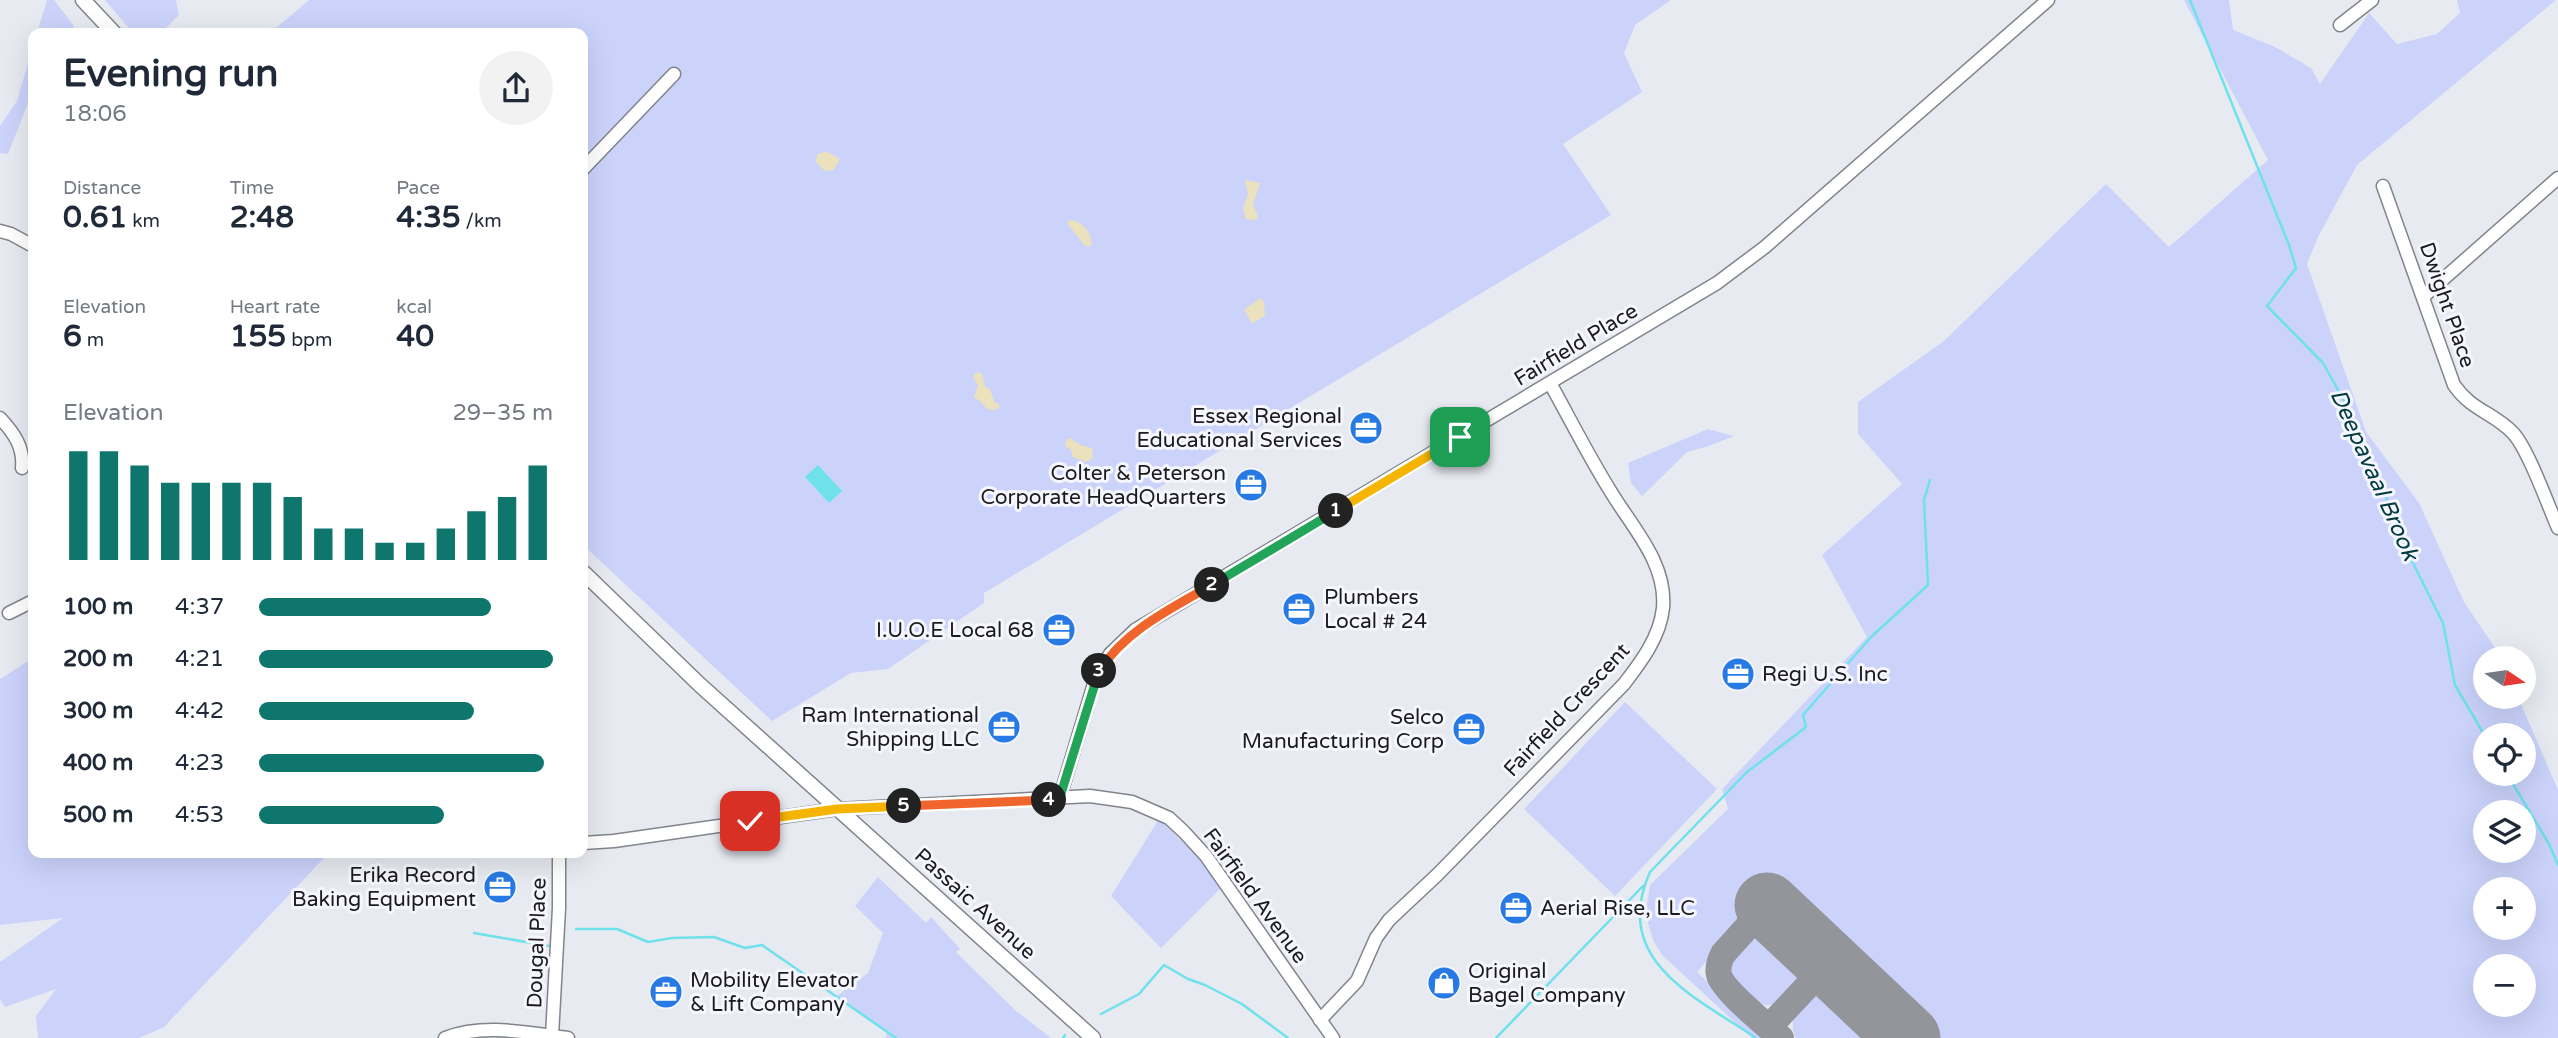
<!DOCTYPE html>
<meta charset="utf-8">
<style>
body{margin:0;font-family:"Varela Round",sans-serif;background:#f2f2f3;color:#1f2937;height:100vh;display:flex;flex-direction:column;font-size:26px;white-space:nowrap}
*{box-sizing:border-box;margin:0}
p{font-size:23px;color:#747a83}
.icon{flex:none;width:38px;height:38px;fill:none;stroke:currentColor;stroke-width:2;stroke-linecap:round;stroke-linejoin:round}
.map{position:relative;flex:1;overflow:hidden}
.details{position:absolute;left:28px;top:28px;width:560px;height:830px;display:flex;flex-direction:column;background:#fff;border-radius:14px;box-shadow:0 7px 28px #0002}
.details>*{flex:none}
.needle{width:46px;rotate:103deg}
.buttons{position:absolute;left:2473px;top:646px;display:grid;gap:14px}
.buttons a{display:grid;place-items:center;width:63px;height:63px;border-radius:50%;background:#fff;box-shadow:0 7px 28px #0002;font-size:35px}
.pin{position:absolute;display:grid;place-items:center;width:60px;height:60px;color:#fff;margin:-30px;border-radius:14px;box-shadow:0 4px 10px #0006}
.km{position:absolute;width:35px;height:35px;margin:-18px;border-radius:50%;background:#222;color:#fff;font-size:19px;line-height:35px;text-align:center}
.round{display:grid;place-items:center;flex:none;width:74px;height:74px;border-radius:37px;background:#f2f2f3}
.summary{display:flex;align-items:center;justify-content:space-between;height:119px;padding:0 35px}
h1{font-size:38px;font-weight:700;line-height:52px}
.figures{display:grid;grid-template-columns:repeat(3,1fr);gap:10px;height:119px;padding:7px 35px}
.figures div{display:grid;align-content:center}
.figures b{font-size:30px;font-weight:700}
.figures small{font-size:19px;font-weight:400}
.figures p{font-size:19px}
.chart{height:196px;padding:14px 35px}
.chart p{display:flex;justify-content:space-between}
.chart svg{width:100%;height:126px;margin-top:7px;stroke:#0f766e;stroke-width:6}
ul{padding:0 35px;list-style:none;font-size:23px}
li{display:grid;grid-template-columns:112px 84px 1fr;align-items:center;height:52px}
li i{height:18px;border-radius:9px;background:#0f766e}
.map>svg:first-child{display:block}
.green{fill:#cbd3fb;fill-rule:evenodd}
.sand{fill:#ebe1bc}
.water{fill:#6ee1ea}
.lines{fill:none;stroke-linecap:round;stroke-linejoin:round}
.stream{stroke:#6ee1ea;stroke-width:2.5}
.taxiway{stroke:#94949b;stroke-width:26}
.runway{stroke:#94949b;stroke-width:65}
.minor-casing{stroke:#82848c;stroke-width:15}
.major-casing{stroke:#82848c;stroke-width:17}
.minor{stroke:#fff;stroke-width:12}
.major{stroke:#fff;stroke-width:14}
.split-1-casing{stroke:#fff;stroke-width:14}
.split-2-casing{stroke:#fff;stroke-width:14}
.split-3-casing{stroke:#fff;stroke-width:14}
.split-4-casing{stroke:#fff;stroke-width:14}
.split-5-casing{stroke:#fff;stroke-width:14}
.split-6-casing{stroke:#fff;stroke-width:14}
.split-1{stroke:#f5b400;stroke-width:9}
.split-2{stroke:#22a559;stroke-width:9}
.split-3{stroke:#f0652b;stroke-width:9}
.split-4{stroke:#22a559;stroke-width:9}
.split-5{stroke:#f0652b;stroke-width:9}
.split-6{stroke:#f5b400;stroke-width:9}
.labels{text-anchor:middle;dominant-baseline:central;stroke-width:6;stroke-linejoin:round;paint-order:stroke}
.street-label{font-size:21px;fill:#1b1b1f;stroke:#f6f7fe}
.poi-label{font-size:21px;fill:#1b1b1f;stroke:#f6f7fe;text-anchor:end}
.water-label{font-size:23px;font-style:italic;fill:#023c40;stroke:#f6f7fe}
</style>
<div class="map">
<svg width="2558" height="1038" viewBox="0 0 2558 1038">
<rect width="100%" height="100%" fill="#e8eaf2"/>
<g class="green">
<polygon points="47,0 54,0 74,26 70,33 37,33"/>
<polygon points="105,0 176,0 179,15 161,33 133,33"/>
<polygon points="309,0 1671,0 1635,25 1624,53 1642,92 1563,144 1611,215 984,593 984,603 888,669 851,673 772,721 583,545 583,33 270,33"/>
<path d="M2184,0H2229L2233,30L2275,47L2311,68L2320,84L2369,13L2397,44L2437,34L2460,13L2457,0H2556L2357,165L2318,237L2307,264L2366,432L2419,503L2464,602L2502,658H2485V696L2518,697L2558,790V1038H1939L1773,886L1697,972L1768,1038H1752L1662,955L1653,940L1648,923L1647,904L1650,885L1728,809L1722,789L1867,637L1822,555L1902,484L1858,434V402L1944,341L2106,184L2169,247L2268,160ZM2485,735H2524V774H2485ZM2485,812H2524V850H2485ZM2485,889H2524V928H2485ZM2485,966H2524V1004H2485Z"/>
<polygon points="33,46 33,90 8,154 0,153 0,126 17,101"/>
<polygon points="1708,429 1734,436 1709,446 1687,452 1642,496 1631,483 1628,463"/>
<polygon points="33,658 33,852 334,852 324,858 164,1027 139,1038 38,1038 36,1016 56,989 5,1007 0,999 0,962 63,918 0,925 0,679"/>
<polygon points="1625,702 1717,789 1615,896 1524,809"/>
<polygon points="1159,819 1197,856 1221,888 1161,948 1111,896"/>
<polygon points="878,877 926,923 931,917 960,949 956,952 1016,1011 1051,1038 886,1038 887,1032 837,996 868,973 883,933 855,906"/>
<path d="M1762,934C1773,936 1777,940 1785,947C1802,964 1802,979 1785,997C1771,1012 1757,1004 1744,993C1726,975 1724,961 1744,943C1750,938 1754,935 1762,934Z"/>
<path d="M1824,992L1843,1000L1885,1038H1796C1785,1016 1803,996 1824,992Z"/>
</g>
<g class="sand">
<polygon points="826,151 840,159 834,170 825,171 816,162 817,155"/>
<polygon points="1245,180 1260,183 1253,205 1258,217 1255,220 1246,219 1243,209 1248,194"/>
<path d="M1070,220C1082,221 1093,233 1091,246H1085L1067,223Z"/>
<polygon points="1260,298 1264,302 1265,316 1252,323 1244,310"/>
<polygon points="977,372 982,374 985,387 990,389 994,402 999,404 999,408 994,410 987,409 980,401 974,397 978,386 973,376"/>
<polygon points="1070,438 1080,445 1092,448 1093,458 1086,462 1073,457 1071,450 1065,446 1067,439"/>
</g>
<polygon class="water" points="818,465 842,491 829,503 805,477"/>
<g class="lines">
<g class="stream">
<polyline points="2190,0 2289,245 2296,268 2267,306 2323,363 2352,415 2413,563 2443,623 2455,685 2485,736"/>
<polyline points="2507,774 2549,844 2558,865"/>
<polyline points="576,929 617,929 648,942 672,938 714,937 745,948 762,945 896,1038"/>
<polyline points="474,933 549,946"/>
<polyline points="1101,1014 1139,994 1164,965 1188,979 1205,985 1242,1004 1288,1038"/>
<polyline points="1063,1038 1065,1035"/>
<polyline points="1496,1038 1643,886"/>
<path d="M1756,1038C1696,997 1610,961 1650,872L1747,772L1806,727L1803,715L1871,637L1928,585L1924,500L1930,480"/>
</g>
<g class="taxiway">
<path d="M1767,905L1723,954C1720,960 1717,967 1719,975C1723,990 1767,1026 1781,1038"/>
<polyline points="1769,1027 1829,963"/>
</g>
<polyline class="runway" points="1767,905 1908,1038"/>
<defs>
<g id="minor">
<polyline points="2340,25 2372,0"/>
<polyline points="583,169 674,74"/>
<path d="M2383,186L2454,385C2472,411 2493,412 2513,433C2528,449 2548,505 2558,528"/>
<polyline points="0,231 11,234 33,246"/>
<polyline points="2424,296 2558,178"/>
<path d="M0,418C14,433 24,447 22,468"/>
<polyline points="9,613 33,601"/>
<polyline points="1059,800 1097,674 1110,654 1135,630 1717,283 1765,247 2048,0"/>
<polyline points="583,843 614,841 837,809 1090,796 1132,802 1169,818 1184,832 1206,856 1333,1038"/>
<path d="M1320,1020L1357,981L1376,938L1389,920L1437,875L1624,684C1641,662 1660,637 1663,608C1667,563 1632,527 1611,492C1589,457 1570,419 1550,383"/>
<polyline points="552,1036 559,908 559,852"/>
<path d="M445,1038C485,1023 527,1033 568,1038"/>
</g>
<g id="major">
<polyline points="83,0 114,33"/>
<polyline points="583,572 700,685 1093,1038"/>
</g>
</defs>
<use href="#minor" class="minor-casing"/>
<use href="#major" class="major-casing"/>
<use href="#minor" class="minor"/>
<use href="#major" class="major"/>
</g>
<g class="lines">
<defs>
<polyline id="split-1" points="1336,511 1460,437"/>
<polyline id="split-2" points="1212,585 1336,511"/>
<path id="split-3" d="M1099,671C1126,630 1170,609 1212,585"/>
<polyline id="split-4" points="1049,800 1059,800 1099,671"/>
<polyline id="split-5" points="904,806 1049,800"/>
<polyline id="split-6" points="750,821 837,809 904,806"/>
</defs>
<use href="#split-1" class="split-1-casing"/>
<use href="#split-2" class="split-2-casing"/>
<use href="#split-3" class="split-3-casing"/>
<use href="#split-4" class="split-4-casing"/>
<use href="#split-5" class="split-5-casing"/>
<use href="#split-6" class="split-6-casing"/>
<use href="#split-1" class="split-1"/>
<use href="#split-2" class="split-2"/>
<use href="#split-3" class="split-3"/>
<use href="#split-4" class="split-4"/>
<use href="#split-5" class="split-5"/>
<use href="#split-6" class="split-6"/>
</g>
<defs>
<symbol id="office-disc" viewBox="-11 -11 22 22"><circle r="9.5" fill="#277ae4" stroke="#f6f7fe"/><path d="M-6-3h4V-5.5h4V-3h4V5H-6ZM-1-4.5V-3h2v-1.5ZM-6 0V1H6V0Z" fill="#fff"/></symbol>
<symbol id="shop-disc" viewBox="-11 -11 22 22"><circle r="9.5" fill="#277ae4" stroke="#f6f7fe"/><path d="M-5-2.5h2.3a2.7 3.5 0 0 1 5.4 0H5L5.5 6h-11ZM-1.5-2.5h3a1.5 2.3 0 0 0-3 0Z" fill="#fff"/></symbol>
</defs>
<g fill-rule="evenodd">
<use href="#office-disc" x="1347" y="409" width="38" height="38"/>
<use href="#office-disc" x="1232" y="466" width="38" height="38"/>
<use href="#office-disc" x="1280" y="590" width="38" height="38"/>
<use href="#office-disc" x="1040" y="611" width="38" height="38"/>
<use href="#office-disc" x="1719" y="655" width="38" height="38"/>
<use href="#office-disc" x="985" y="708" width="38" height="38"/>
<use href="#office-disc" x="1450" y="710" width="38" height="38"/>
<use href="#office-disc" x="481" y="868" width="38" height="38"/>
<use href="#office-disc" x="1497" y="889" width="38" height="38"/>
<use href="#shop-disc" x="1425" y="964" width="38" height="38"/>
<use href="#office-disc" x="647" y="973" width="38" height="38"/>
</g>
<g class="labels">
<g class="street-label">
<text transform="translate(2447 305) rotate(71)">Dwight Place</text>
<text transform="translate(1576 345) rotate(-31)">Fairfield Place</text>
<text transform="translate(1567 710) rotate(-47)">Fairfield Crescent</text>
<text transform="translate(1255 896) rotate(54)">Fairfield Avenue</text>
<text transform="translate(975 904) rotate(42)">Passaic Avenue</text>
<text transform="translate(537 943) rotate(-88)">Dougal Place</text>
</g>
<g class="poi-label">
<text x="1342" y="416">Essex Regional<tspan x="1342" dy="24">Educational Services</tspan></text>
<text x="1226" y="473">Colter &amp; Peterson<tspan x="1226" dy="24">Corporate HeadQuarters</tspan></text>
<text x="1324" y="597" text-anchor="start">Plumbers<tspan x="1324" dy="24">Local # 24</tspan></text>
<text x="1034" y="630">I.U.O.E Local 68</text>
<text x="1762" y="674" text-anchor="start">Regi U.S. Inc</text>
<text x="979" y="715">Ram International<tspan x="979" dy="24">Shipping LLC</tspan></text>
<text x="1444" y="717">Selco<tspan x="1444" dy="24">Manufacturing Corp</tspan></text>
<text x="476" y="875">Erika Record<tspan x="476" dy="24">Baking Equipment</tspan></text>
<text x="1540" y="908" text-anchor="start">Aerial Rise, LLC</text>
<text x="1468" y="971" text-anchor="start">Original<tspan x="1468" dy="24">Bagel Company</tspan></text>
<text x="690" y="980" text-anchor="start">Mobility Elevator<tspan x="690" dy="24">&amp; Lift Company</tspan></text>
</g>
<g class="water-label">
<text transform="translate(2374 475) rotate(66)">Deepavaal Brook</text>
</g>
</g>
</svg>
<div class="buttons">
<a><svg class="needle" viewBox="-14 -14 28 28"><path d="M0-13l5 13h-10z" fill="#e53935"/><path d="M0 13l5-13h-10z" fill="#747a83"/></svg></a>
<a><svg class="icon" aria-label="locate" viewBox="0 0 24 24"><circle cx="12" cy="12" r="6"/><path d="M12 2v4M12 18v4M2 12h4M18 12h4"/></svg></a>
<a><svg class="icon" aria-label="layers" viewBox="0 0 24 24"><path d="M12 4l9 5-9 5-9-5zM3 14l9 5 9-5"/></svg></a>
<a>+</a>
<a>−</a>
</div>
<div class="pin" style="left:1460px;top:437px;background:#1e9e55"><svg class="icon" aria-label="arrive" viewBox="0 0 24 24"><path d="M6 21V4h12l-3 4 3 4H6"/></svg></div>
<div class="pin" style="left:750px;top:821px;background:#d93025"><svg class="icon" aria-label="check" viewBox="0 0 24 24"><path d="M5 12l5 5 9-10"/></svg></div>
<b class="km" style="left:1336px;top:511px">1</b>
<b class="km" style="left:1212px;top:585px">2</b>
<b class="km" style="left:1099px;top:671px">3</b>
<b class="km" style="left:1049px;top:800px">4</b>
<b class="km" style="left:904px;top:806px">5</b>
<section class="details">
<div class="summary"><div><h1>Evening run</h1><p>18:06</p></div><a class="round"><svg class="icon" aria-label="share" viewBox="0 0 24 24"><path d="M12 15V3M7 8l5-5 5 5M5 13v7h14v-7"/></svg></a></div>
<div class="figures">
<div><p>Distance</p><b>0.61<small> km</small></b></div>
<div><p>Time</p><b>2:48</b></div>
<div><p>Pace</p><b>4:35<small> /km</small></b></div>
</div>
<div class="figures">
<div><p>Elevation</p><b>6<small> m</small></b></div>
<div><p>Heart rate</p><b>155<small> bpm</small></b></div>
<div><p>kcal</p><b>40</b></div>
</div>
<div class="chart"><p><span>Elevation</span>29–35 m</p>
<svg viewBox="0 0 160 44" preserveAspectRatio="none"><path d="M5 44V6M15 44V6M25 44V11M35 44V17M45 44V17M55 44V17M65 44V17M75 44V22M85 44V33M95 44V33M105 44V38M115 44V38M125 44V33M135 44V27M145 44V22M155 44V11"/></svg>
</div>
<ul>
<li><b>100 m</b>4:37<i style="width:79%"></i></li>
<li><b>200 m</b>4:21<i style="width:100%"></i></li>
<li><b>300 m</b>4:42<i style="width:73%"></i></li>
<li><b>400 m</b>4:23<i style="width:97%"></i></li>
<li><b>500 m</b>4:53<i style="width:63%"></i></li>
</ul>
</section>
</div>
